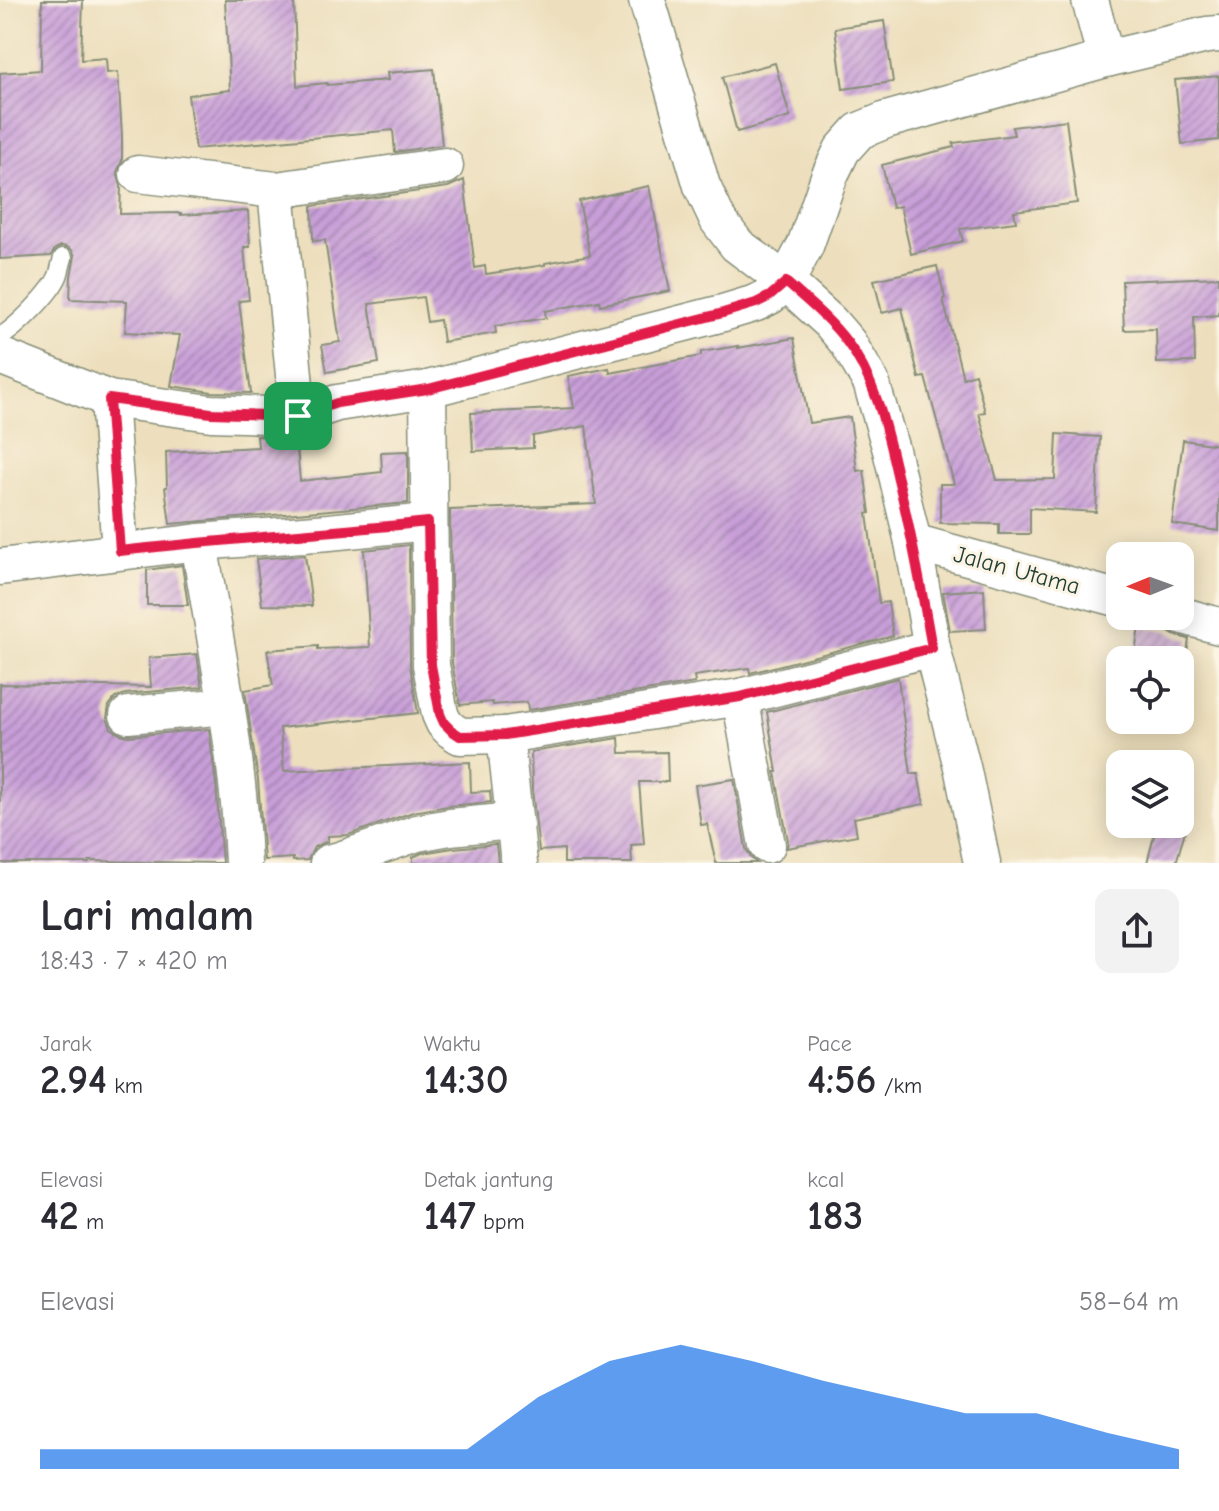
<!DOCTYPE html>
<html lang="id">
<meta charset="utf-8">
<style>
body{margin:0;font-family:"Comic Neue",sans-serif;background:#f2f2f3;color:#2b2b33;height:100vh;display:flex;flex-direction:column;font-size:30px;white-space:nowrap}
*{box-sizing:border-box;margin:0}
p{font-size:26px;color:#7c7c81}
.icon{flex:none;width:44px;height:44px;fill:none;stroke:currentColor;stroke-width:2;stroke-linecap:round;stroke-linejoin:round}
.map{position:relative;height:863px;overflow:hidden}
.side{display:flex;flex-direction:column;background:#fff;flex:1}
.side>*{flex:none}
.needle{width:52px;rotate:269deg}
.tools{position:absolute;left:1106px;top:542px;display:grid;gap:16px}
.tools a{display:grid;place-items:center;width:88px;height:88px;border-radius:16px;background:#fff;box-shadow:0 4px 20px #0003;font-size:40px}
.pin{position:absolute;display:grid;place-items:center;width:68px;height:68px;color:#fff;margin:-34px;border-radius:16px;box-shadow:0 4px 12px #0006}
.round{display:grid;place-items:center;flex:none;width:84px;height:84px;border-radius:16px;background:#f2f2f3}
.summary{display:flex;align-items:center;justify-content:space-between;height:136px;padding:0 40px}
h1{font-size:44px;font-weight:600;line-height:60px}
.figures{display:grid;grid-template-columns:repeat(3,1fr);gap:12px;height:136px;padding:8px 40px}
.figures div{display:grid;align-content:center}
.figures b{font-size:40px;font-weight:600}
.figures small{font-size:22px;font-weight:400}
.figures p{font-size:22px}
.chart{height:224px;padding:16px 40px}
.chart p{display:flex;justify-content:space-between}
.chart svg{width:100%;height:144px;margin-top:8px;fill:#1a73e8;opacity:.7}
.map>svg:first-child{display:block}
.building{fill:url(#building-hatch)}
.lines{fill:none;stroke-linecap:round;stroke-linejoin:round}
.service-casing{stroke:#868e78;stroke-width:21}
.minor-casing{stroke:#868e78;stroke-width:39}
.service{stroke:#fff;stroke-width:18}
.minor{stroke:#fff;stroke-width:36}
.route-casing{stroke:#fff;stroke-width:16}
.route{stroke:#e11d48;stroke-width:10}
.labels{text-anchor:middle;dominant-baseline:central;stroke-width:6;stroke-linejoin:round;paint-order:stroke}
.street-label{font-size:24px;fill:#1f3d34;stroke:#fcf5e5}
</style>
<div class="map">
<svg width="1219" height="863" viewBox="0 0 1219 863">
<defs>
<pattern id="building-hatch" width="6" height="6" patternUnits="userSpaceOnUse" patternTransform="scale(2)"><rect width="6" height="6" fill="#c89ed8"/><path d="M-1 1l2-2M0 6l6-6M5 7l2-2" fill="none" stroke="#a282b0"/></pattern>
</defs>
<rect width="100%" height="100%" fill="#fcf5e5"/>
<filter id="ink" filterUnits="userSpaceOnUse"><feTurbulence type="fractalNoise" baseFrequency=".0125" numOctaves="2"/><feDisplacementMap in="SourceGraphic" scale="16" xChannelSelector="R" yChannelSelector="G"/><feConvolveMatrix kernelMatrix="1 2 1 2 8 2 1 2 1" color-interpolation-filters="sRGB"/></filter>
<filter id="wash" filterUnits="userSpaceOnUse"><feTurbulence type="fractalNoise" baseFrequency=".006" numOctaves="4" result="noise"/><feDisplacementMap in="SourceGraphic" scale="32" xChannelSelector="R" yChannelSelector="G"/><feGaussianBlur stdDeviation="1.8" result="paint"/><feColorMatrix in="noise" values="0 0 0 0 0 0 0 0 0 0 0 0 0 0 0 0 0 1.4 0 .05"/><feComposite in="paint" operator="in"/></filter>
<g filter="url(#wash)">
<rect width="100%" height="100%" fill="#eddfbd"/>
<g id="blocks">
<g class="building">
<polygon points="42,0 83,0 81,60 106,58 107,73 118,72 122,136 122,161 117,172 121,186 120,214 181,213 181,215 248,211 250,247 244,247 249,300 239,301 251,393 212,392 171,386 180,335 125,332 127,301 70,299 71,276 75,256 72,250 67,247 61,246 55,249 51,256 0,259 0,73 41,70"/>
<polygon points="225,0 294,0 297,86 327,83 327,85 388,80 387,73 434,69 442,145 395,152 393,130 195,149 188,95 230,90"/>
<polygon points="884,21 893,82 843,89 835,28"/>
<polygon points="775,63 790,117 737,132 722,77"/>
<polygon points="1219,76 1219,140 1182,144 1175,80"/>
<polygon points="1066,120 1077,203 1014,211 1016,222 960,229 963,241 911,254 900,206 892,208 882,165 954,147 953,143 1014,135 1012,127"/>
<polygon points="464,180 475,268 485,266 486,274 545,265 545,263 590,255 579,201 649,186 670,291 600,305 599,301 545,311 546,318 495,326 496,333 443,342 440,320 427,322 423,297 369,304 379,363 327,372 322,345 340,342 325,240 313,241 312,206 448,187"/>
<polygon points="937,266 945,298 943,299 963,378 975,374 985,412 979,413 997,480 1055,479 1057,434 1100,437 1096,512 1030,508 1030,534 999,534 999,524 940,523 940,484 954,484 925,377 919,378 902,308 882,313 874,280"/>
<polygon points="1219,277 1219,315 1194,317 1195,362 1157,363 1156,329 1124,330 1122,281"/>
<polygon points="794,338 809,423 850,417 857,471 864,470 870,513 867,514 879,603 888,602 893,636 750,673 749,668 694,676 695,683 528,710 527,702 493,705 492,702 460,705 452,663 450,510 596,504 586,426 533,436 533,448 473,451 471,413 574,408 568,376 609,368 610,373 701,356 701,352 738,346 738,348"/>
<polygon points="257,436 296,437 300,481 382,472 381,452 408,451 408,503 170,524 165,487 167,487 166,452 258,447"/>
<polygon points="1183,440 1219,445 1219,531 1172,524"/>
<polygon points="409,545 410,665 418,713 280,728 284,771 470,762 471,792 490,791 491,802 448,806 413,812 348,835 328,836 328,841 314,847 308,860 293,861 293,858 264,860 258,780 245,690 273,685 267,650 318,646 318,649 370,647 364,550"/>
<polygon points="305,555 312,606 262,605 256,559"/>
<polygon points="182,565 188,605 147,605 147,570"/>
<polygon points="984,589 986,629 950,631 943,592"/>
<polygon points="1139,626 1167,631 1174,635 1189,639 1186,660 1134,660"/>
<polygon points="197,654 202,687 125,694 115,698 109,706 107,718 111,728 120,734 129,736 209,729 216,784 222,863 89,861 89,863 0,863 0,684 151,687 149,658"/>
<polygon points="898,678 911,774 918,774 924,804 854,818 857,835 787,848 788,841 775,772 777,772 767,712"/>
<polygon points="619,738 620,753 667,752 668,782 639,782 644,844 631,845 632,863 564,863 564,849 539,851 532,789 531,752"/>
<polygon points="734,779 746,849 751,858 757,863 716,863 707,824 701,825 695,785"/>
<polygon points="1157,824 1187,824 1176,863 1147,863"/>
<polygon points="496,844 498,863 413,863 413,857 422,853 453,848"/>
</g>
</g>
</g>
<g filter="url(#ink)">
<use href="#blocks" fill-opacity="0" stroke="#868e78" stroke-width="2"/>
<g class="lines">
<defs>
<path id="service" d="M0,337C16,328 51,293 58,276C60,271 61,264 63,258"/>
<g id="minor">
<polyline points="647,0 702,186 718,220 737,245 786,282 830,322 848,343 871,382 891,450 913,542 932,648 963,771 982,863"/>
<polyline points="1090,0 1106,59"/>
<polyline points="138,174 276,190 298,416"/>
<polyline points="276,190 445,166"/>
<polyline points="0,356 109,399 211,413 298,416 337,403 428,389 723,313 756,303 770,296 786,282 805,246 829,177 842,150 859,131 886,120 1106,59 1207,35 1219,34"/>
<polyline points="428,389 431,665 440,714 444,723 451,730 460,736 505,735 740,697 932,648"/>
<polyline points="109,399 120,551"/>
<path d="M199,542C216,648 239,755 243,863"/>
<polyline points="913,542 1120,599"/>
<polyline points="0,567 199,542 329,532 428,522"/>
<polyline points="1180,615 1219,626"/>
<polyline points="740,697 767,845"/>
<polyline points="128,715 227,706"/>
<polyline points="505,735 519,863"/>
<polyline points="328,863 340,860 417,833 450,827 513,821"/>
</g>
</defs>
<use href="#service" class="service-casing"/>
<use href="#minor" class="minor-casing"/>
<use href="#service" class="service"/>
<use href="#minor" class="minor"/>
</g>
</g>
<g class="lines" filter="url(#ink)">
<defs>
<path id="route" d="M786,282C807,301 830,319 847,342C877,381 887,433 898,479C912,535 922,592 932,648L740,697L505,735L460,736L451,730L444,723L440,714L431,665L428,522C326,533 223,539 120,551L109,399L211,413L298,416L337,403L428,389L723,313L756,303L770,296Z"/>
</defs>
<use href="#route" class="route-casing"/>
<use href="#route" class="route"/>
</g>
<g class="labels">
<g class="street-label">
<text transform="translate(1017 570) rotate(15)">Jalan Utama</text>
</g>
</g>
</svg>
<div class="tools">
<a><svg class="needle" viewBox="-14 -14 28 28"><path d="M0-13l5 13h-10z" fill="#e53935"/><path d="M0 13l5-13h-10z" fill="#7c7c81"/></svg></a>
<a><svg class="icon" aria-label="locate" viewBox="0 0 24 24"><circle cx="12" cy="12" r="6"/><path d="M12 2v4M12 18v4M2 12h4M18 12h4"/></svg></a>
<a><svg class="icon" aria-label="layers" viewBox="0 0 24 24"><path d="M12 4l9 5-9 5-9-5zM3 14l9 5 9-5"/></svg></a>
</div>
<div class="pin" style="left:298px;top:416px;background:#1e9e55"><svg class="icon" aria-label="arrive" viewBox="0 0 24 24"><path d="M6 21V4h12l-3 4 3 4H6"/></svg></div>
</div>
<section class="side">
<div class="summary"><div><h1>Lari malam</h1><p>18:43 · 7 × 420 m</p></div><a class="round"><svg class="icon" aria-label="share" viewBox="0 0 24 24"><path d="M12 15V3M7 8l5-5 5 5M5 13v7h14v-7"/></svg></a></div>
<div class="figures">
<div><p>Jarak</p><b>2.94<small> km</small></b></div>
<div><p>Waktu</p><b>14:30</b></div>
<div><p>Pace</p><b>4:56<small> /km</small></b></div>
</div>
<div class="figures">
<div><p>Elevasi</p><b>42<small> m</small></b></div>
<div><p>Detak jantung</p><b>147<small> bpm</small></b></div>
<div><p>kcal</p><b>183</b></div>
</div>
<div class="chart"><p><span>Elevasi</span>58–64 m</p>
<svg viewBox="0 0 160 44" preserveAspectRatio="none"><path d="M0 44V38L10 38L20 38L30 38L40 38L50 38L60 38L70 22L80 11L90 6L100 11L110 17L120 22L130 27L140 27L150 33L160 38V44z"/></svg>
</div>
</section>
